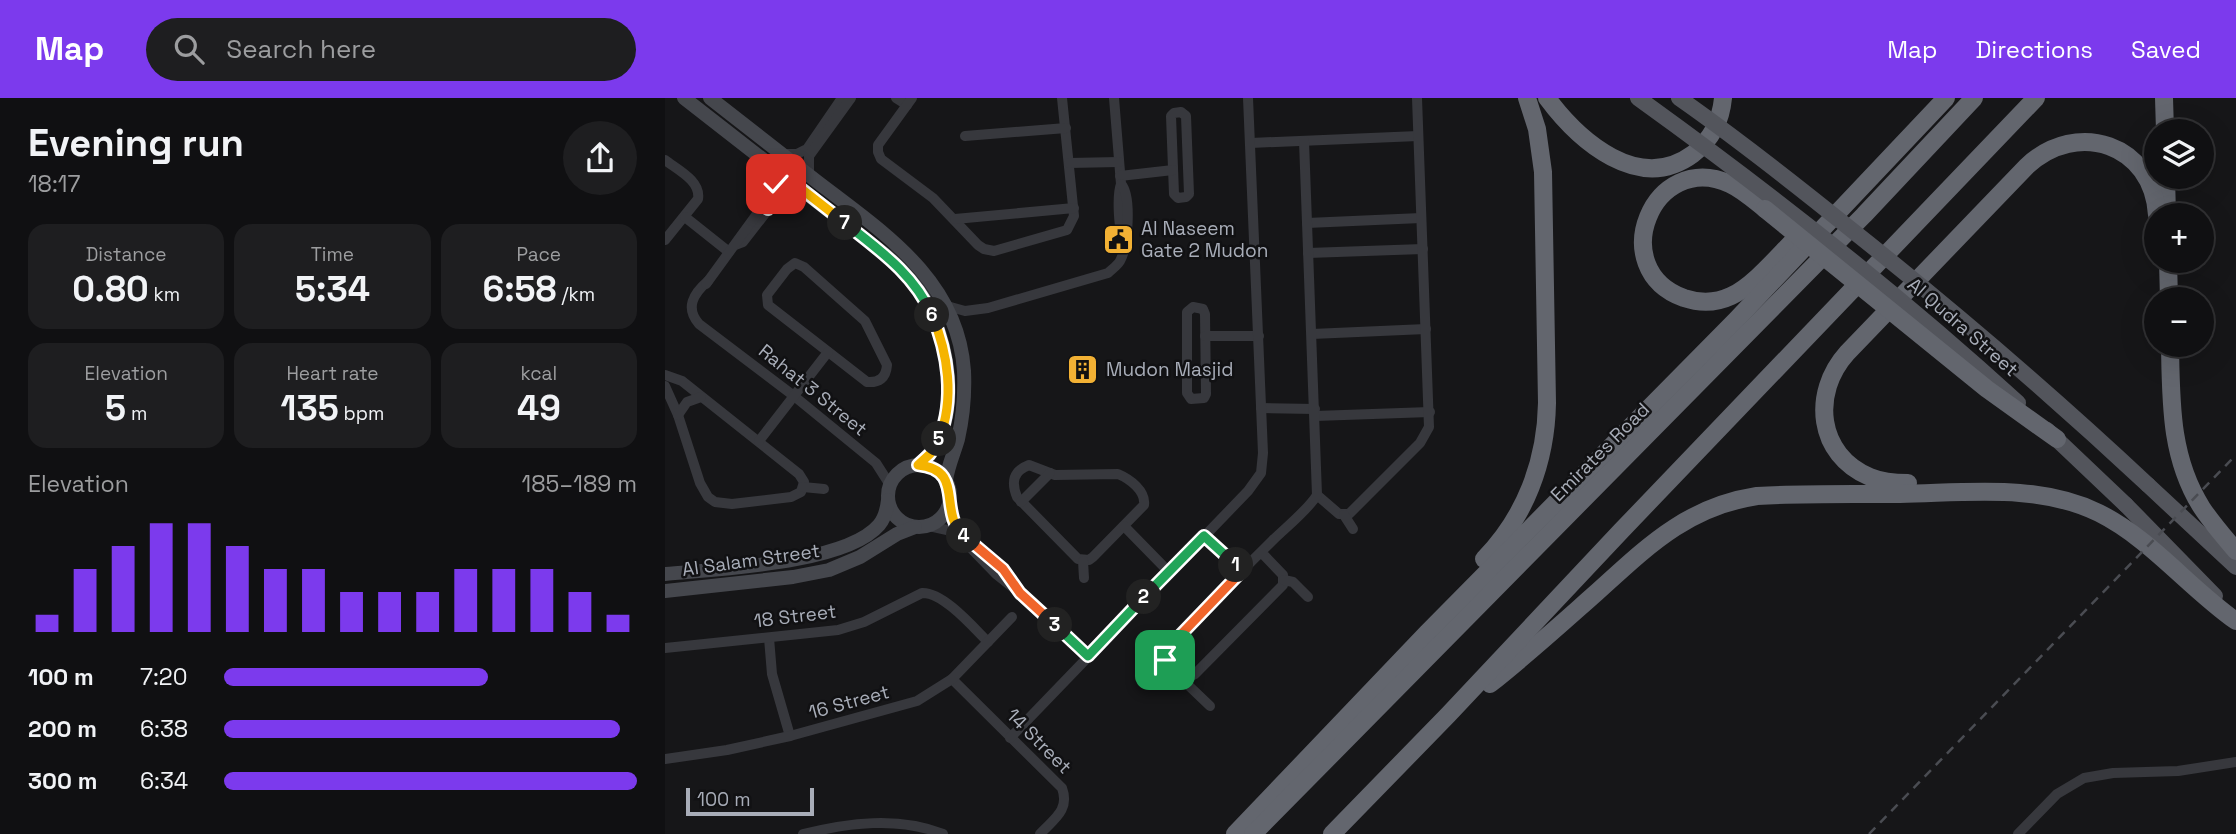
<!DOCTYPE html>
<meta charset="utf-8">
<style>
body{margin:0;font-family:"Space Grotesk",sans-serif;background:#1e1e20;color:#f1f3f6;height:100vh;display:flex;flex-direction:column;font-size:26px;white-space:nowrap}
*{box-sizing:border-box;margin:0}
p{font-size:23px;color:#9c9d9f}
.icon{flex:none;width:38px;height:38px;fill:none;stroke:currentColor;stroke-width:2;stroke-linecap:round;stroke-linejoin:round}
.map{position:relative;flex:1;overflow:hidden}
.details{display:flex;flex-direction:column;background:#101012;width:665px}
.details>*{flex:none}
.buttons{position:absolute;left:1479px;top:21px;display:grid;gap:14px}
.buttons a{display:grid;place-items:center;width:70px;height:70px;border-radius:50%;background:#101012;box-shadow:0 7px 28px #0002,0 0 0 2px #303032;font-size:35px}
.scale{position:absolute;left:21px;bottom:18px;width:128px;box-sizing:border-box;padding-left:7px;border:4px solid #a8adb8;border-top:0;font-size:19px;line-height:24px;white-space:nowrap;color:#a8adb8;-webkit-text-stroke:5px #111113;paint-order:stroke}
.pin{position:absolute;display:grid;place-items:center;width:60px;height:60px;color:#fff;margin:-30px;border-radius:14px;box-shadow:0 4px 10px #0006}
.km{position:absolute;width:35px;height:35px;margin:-18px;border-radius:50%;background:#222;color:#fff;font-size:19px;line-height:35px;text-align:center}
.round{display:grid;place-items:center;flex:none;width:74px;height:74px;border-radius:37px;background:#1e1e20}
.overview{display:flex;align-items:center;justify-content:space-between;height:119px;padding:0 28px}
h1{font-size:38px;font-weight:800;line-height:52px}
.stats{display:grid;grid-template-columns:repeat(3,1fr);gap:10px;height:119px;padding:7px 28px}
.stats div{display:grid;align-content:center;border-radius:18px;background:#1e1e20;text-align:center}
.stats b{font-size:35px;font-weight:800}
.stats small{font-size:19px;font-weight:400}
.stats p{font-size:19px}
.chart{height:196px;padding:14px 28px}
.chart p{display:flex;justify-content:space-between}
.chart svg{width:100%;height:126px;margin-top:7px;stroke:#7c3aed;stroke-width:6}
ul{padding:0 28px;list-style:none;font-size:23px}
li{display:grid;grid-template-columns:112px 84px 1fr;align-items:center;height:52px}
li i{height:18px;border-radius:9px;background:#7c3aed}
header{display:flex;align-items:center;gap:42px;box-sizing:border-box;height:98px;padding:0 35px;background:#7c3aed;color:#fff}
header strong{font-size:33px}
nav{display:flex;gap:38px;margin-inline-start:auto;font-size:24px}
.search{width:490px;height:63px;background:#1e1e20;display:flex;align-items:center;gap:18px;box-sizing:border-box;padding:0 24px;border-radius:38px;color:#9c9d9f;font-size:26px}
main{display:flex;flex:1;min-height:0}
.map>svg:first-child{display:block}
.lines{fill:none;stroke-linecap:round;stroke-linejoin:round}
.street{stroke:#37383d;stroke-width:10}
.secondary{stroke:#45474d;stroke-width:14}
.primary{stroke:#53555c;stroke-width:16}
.highway{stroke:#63666e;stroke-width:18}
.rail{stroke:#4a4c52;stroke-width:2.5;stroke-dasharray:9 7;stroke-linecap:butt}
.primary-bridge{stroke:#53555c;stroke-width:16}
.highway-bridge{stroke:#63666e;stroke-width:18}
.split-1-casing{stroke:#fff;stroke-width:14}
.split-2-casing{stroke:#fff;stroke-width:14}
.split-3-casing{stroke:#fff;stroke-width:14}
.split-4-casing{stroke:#fff;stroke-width:14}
.split-5-casing{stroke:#fff;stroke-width:14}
.split-6-casing{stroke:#fff;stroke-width:14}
.split-7-casing{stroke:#fff;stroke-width:14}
.split-8-casing{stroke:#fff;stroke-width:14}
.split-1{stroke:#f0652b;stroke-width:9}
.split-2{stroke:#22a559;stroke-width:9}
.split-3{stroke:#22a559;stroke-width:9}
.split-4{stroke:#f0652b;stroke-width:9}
.split-5{stroke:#f5b400;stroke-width:9}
.split-6{stroke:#f5b400;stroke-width:9}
.split-7{stroke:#22a559;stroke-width:9}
.split-8{stroke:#f5b400;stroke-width:9}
.labels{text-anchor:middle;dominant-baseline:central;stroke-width:5;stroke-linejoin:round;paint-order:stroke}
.poi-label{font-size:19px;fill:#a8adb8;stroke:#111113;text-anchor:start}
.street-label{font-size:19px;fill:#a8adb8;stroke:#111113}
</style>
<header>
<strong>Map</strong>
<div class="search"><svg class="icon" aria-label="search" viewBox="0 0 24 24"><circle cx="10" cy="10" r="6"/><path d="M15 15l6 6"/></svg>Search here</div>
<nav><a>Map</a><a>Directions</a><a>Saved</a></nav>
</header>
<main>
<section class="details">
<div class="overview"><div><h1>Evening run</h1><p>18:17</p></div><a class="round"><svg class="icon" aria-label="share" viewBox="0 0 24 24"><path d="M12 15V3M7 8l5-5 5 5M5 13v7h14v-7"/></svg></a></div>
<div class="stats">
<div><p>Distance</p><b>0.80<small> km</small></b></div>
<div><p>Time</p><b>5:34</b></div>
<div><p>Pace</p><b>6:58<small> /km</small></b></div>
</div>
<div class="stats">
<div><p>Elevation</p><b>5<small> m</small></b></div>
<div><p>Heart rate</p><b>135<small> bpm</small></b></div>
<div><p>kcal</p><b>49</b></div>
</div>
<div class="chart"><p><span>Elevation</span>185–189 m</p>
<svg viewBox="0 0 160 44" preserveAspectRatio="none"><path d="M5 44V38M15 44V22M25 44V14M35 44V6M45 44V6M55 44V14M65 44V22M75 44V22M85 44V30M95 44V30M105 44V30M115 44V22M125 44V22M135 44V22M145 44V30M155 44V38"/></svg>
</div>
<ul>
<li><b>100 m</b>7:20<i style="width:64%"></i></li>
<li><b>200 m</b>6:38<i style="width:96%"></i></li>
<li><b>300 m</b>6:34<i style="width:100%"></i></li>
</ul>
</section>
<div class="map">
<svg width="1571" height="736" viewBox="0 0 1571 736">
<rect width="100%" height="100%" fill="#161618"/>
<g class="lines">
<g class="street">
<polyline points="231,0 242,7"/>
<polyline points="247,0 213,47 213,54 216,61 268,100 313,147 319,151 329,153 402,132 409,118 397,0"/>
<path d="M449,0L456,86C452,97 453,134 460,144"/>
<polygon points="516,14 521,18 524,96 521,99 513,100 509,96 506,18 509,15"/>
<polyline points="300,38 401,30"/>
<polyline points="586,45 753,38"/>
<polyline points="118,56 132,56 142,51 177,0"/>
<path d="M0,62C13,72 36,83 33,101L0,142"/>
<polyline points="404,65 454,64"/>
<polyline points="144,78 144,58 186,0"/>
<polyline points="455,78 508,72"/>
<polyline points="20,119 64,154"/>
<polyline points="290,121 409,110"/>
<polyline points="642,125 756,120"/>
<polyline points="70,147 78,144 116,95 134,89"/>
<polyline points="643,155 758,151"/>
<path d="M130,165L139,169L200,223L222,267C221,280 214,285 202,284L103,207L102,197L122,171Z"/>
<path d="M43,183C28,196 20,210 34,226L129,298L211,365L225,387"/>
<polyline points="41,186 110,91 110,71"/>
<path d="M282,208L300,213L323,210L443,175C447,171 452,168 455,163C463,149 467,98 456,86"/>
<polygon points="528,209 538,211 540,216 541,296 539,300 526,301 522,295 522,214"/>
<polyline points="647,236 761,231"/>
<polyline points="540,238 594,238"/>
<polyline points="0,277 17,283 134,376 139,384 136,394 126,399 67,406 50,404 43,399 35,385 13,317 0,288"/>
<polyline points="596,310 650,311"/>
<polyline points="13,317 22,304 36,299"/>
<polyline points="650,318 765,314"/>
<polyline points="94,343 163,254"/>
<path d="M364,367L390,377L453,376C465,381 481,393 479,407L428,459L424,462L413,461L352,399C346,384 348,373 364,367Z"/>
<polyline points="138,389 159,391"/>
<polyline points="652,397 674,416 684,416 755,345 764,329 752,0"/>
<polyline points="356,404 385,375"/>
<polyline points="284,406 287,424 299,438"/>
<polyline points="679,417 688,431"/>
<polyline points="264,428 282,432 296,440 331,476 355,495 423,558"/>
<polyline points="459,428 503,473"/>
<polyline points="539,438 577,473"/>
<polyline points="313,450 338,471 353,491"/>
<path d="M596,454L618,477V487L530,576C518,584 508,572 500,562L501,552C534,514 571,479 607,443C620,430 643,412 652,397L639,43"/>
<polyline points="418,463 419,480"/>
<polyline points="619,482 628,484 643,499"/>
<polyline points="104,540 107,576 125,638"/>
<path d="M0,550L173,532L199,524L257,495C278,494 308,529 323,544"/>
<polyline points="521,579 523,587 545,608"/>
<path d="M287,581L397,690C405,712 389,721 375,736"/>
<polyline points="345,640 583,393 596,375 598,355 583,0"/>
<polyline points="0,661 62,652 125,638 252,603 287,581 347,519"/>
<path d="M138,736C183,725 233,718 278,736"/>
<polyline points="1353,736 1392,696 1419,680 1448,675 1513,673 1571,664"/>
</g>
<g class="secondary">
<path d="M19,0L222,158C238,173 253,188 263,207C286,253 298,331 253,367"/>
<path d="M45,0C80,27 115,55 150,82C216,133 293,181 299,273C300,295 298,319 293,341C289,355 283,368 281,382"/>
<circle cx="254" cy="398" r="31"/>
<path d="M0,476C50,471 181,466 214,427C220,420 222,411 223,402"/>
<polyline points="0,493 128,479 164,472 195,459 232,436 250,429"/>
</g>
<g class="primary">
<polyline points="1483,387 1571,469"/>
<polyline points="1461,407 1550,498"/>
</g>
<g class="highway">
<path d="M882,0C914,43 974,96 1028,56C1046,42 1056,22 1058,0"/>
<polyline points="1499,0 1500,33"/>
<polyline points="1501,79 1502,117"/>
<path d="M1100,111C1089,102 1078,92 1065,86C988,51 939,171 1019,200C1034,205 1051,205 1066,198C1088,188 1112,159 1130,141"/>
<polyline points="1503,163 1504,201"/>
<path d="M1505,247C1506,304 1505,360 1537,410C1547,425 1559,439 1571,453"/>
<path d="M1243,385C1230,385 1217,384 1205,379C1152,357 1146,295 1182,255L1362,68C1412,21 1488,46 1492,117"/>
<path d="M819,461C860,419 881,364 882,305L878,74L872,31L862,0"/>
<path d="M825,586C862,557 896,526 931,495C982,449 1021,409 1092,398C1139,395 1188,396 1235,396C1301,395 1373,385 1434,415C1486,441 1524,490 1571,523"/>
<polyline points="570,736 762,535 1071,222 1281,0"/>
<polyline points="588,736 1199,117 1309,0"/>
<polyline points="667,736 783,617 956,433 1371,0"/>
</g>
<polyline class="rail" points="1204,736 1571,357"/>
<g class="primary-bridge">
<path d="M973,0C1105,95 1233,195 1353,305"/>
<path d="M1014,0C1074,42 1131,87 1188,133C1290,214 1388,298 1483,387"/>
<polyline points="1382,332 1461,407"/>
</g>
<polyline class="highway-bridge" points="1100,111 1322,291 1392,341"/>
</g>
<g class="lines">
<defs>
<polyline id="split-1" points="500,562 501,552 577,473 571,467"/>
<polyline id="split-2" points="479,499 539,438 571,467"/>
<polyline id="split-3" points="390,527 423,558 479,499"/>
<polyline id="split-4" points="299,438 338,471 355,495 390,527"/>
<path id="split-5" d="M274,341L265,356L253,367C301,372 272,413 299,438"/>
<path id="split-6" d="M267,217C283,255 290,301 274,341"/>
<path id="split-7" d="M180,125C214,152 249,176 267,217"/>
<polyline id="split-8" points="111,86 97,107 103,111 116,95 134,89 180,125"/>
</defs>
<use href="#split-1" class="split-1-casing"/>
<use href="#split-2" class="split-2-casing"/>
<use href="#split-3" class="split-3-casing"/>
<use href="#split-4" class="split-4-casing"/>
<use href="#split-5" class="split-5-casing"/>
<use href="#split-6" class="split-6-casing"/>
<use href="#split-7" class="split-7-casing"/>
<use href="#split-8" class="split-8-casing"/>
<use href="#split-1" class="split-1"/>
<use href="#split-2" class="split-2"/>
<use href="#split-3" class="split-3"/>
<use href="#split-4" class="split-4"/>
<use href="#split-5" class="split-5"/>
<use href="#split-6" class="split-6"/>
<use href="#split-7" class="split-7"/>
<use href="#split-8" class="split-8"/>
</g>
<defs>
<symbol id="civic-square" viewBox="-11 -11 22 22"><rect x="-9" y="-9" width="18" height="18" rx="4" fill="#f2b134" stroke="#111113"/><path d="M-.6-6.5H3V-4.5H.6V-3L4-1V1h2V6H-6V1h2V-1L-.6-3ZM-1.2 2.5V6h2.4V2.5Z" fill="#111"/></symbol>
<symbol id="building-square" viewBox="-11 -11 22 22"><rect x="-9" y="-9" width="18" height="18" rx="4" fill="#f2b134" stroke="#111113"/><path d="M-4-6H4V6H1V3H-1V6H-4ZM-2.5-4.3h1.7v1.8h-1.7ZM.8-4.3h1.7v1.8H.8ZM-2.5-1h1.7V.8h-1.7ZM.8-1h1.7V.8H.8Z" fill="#111"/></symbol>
</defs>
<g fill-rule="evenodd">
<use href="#civic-square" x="436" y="124" width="35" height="35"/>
<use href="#building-square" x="400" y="254" width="35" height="35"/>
</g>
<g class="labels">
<g class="poi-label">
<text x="476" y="130">Al Naseem<tspan x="476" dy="22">Gate 2 Mudon</tspan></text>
<text x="441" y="271">Mudon Masjid</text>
</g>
<g class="street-label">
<text transform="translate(1298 229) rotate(41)">Al Qudra Street</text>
<text transform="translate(148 292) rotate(39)">Rahat 3 Street</text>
<text transform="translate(935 354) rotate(-45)">Emirates Road</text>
<text transform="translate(86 462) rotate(-8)">Al Salam Street</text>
<text transform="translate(130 518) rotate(-7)">18 Street</text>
<text transform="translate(184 604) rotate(-15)">16 Street</text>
<text transform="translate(374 643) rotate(45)">14 Street</text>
</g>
</g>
</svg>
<div class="buttons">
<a><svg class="icon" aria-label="layers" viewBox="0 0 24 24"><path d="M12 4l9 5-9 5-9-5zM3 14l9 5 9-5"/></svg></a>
<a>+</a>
<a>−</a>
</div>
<div class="scale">100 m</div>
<div class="pin" style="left:500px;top:562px;background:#1e9e55"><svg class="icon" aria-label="arrive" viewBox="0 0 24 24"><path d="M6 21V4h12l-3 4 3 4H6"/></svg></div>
<div class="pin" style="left:111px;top:86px;background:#d93025"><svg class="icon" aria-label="check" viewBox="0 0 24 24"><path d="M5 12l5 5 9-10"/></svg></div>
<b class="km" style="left:571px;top:467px">1</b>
<b class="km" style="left:479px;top:499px">2</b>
<b class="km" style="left:390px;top:527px">3</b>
<b class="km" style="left:299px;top:438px">4</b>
<b class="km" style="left:274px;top:341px">5</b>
<b class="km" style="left:267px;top:217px">6</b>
<b class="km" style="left:180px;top:125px">7</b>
</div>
</main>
